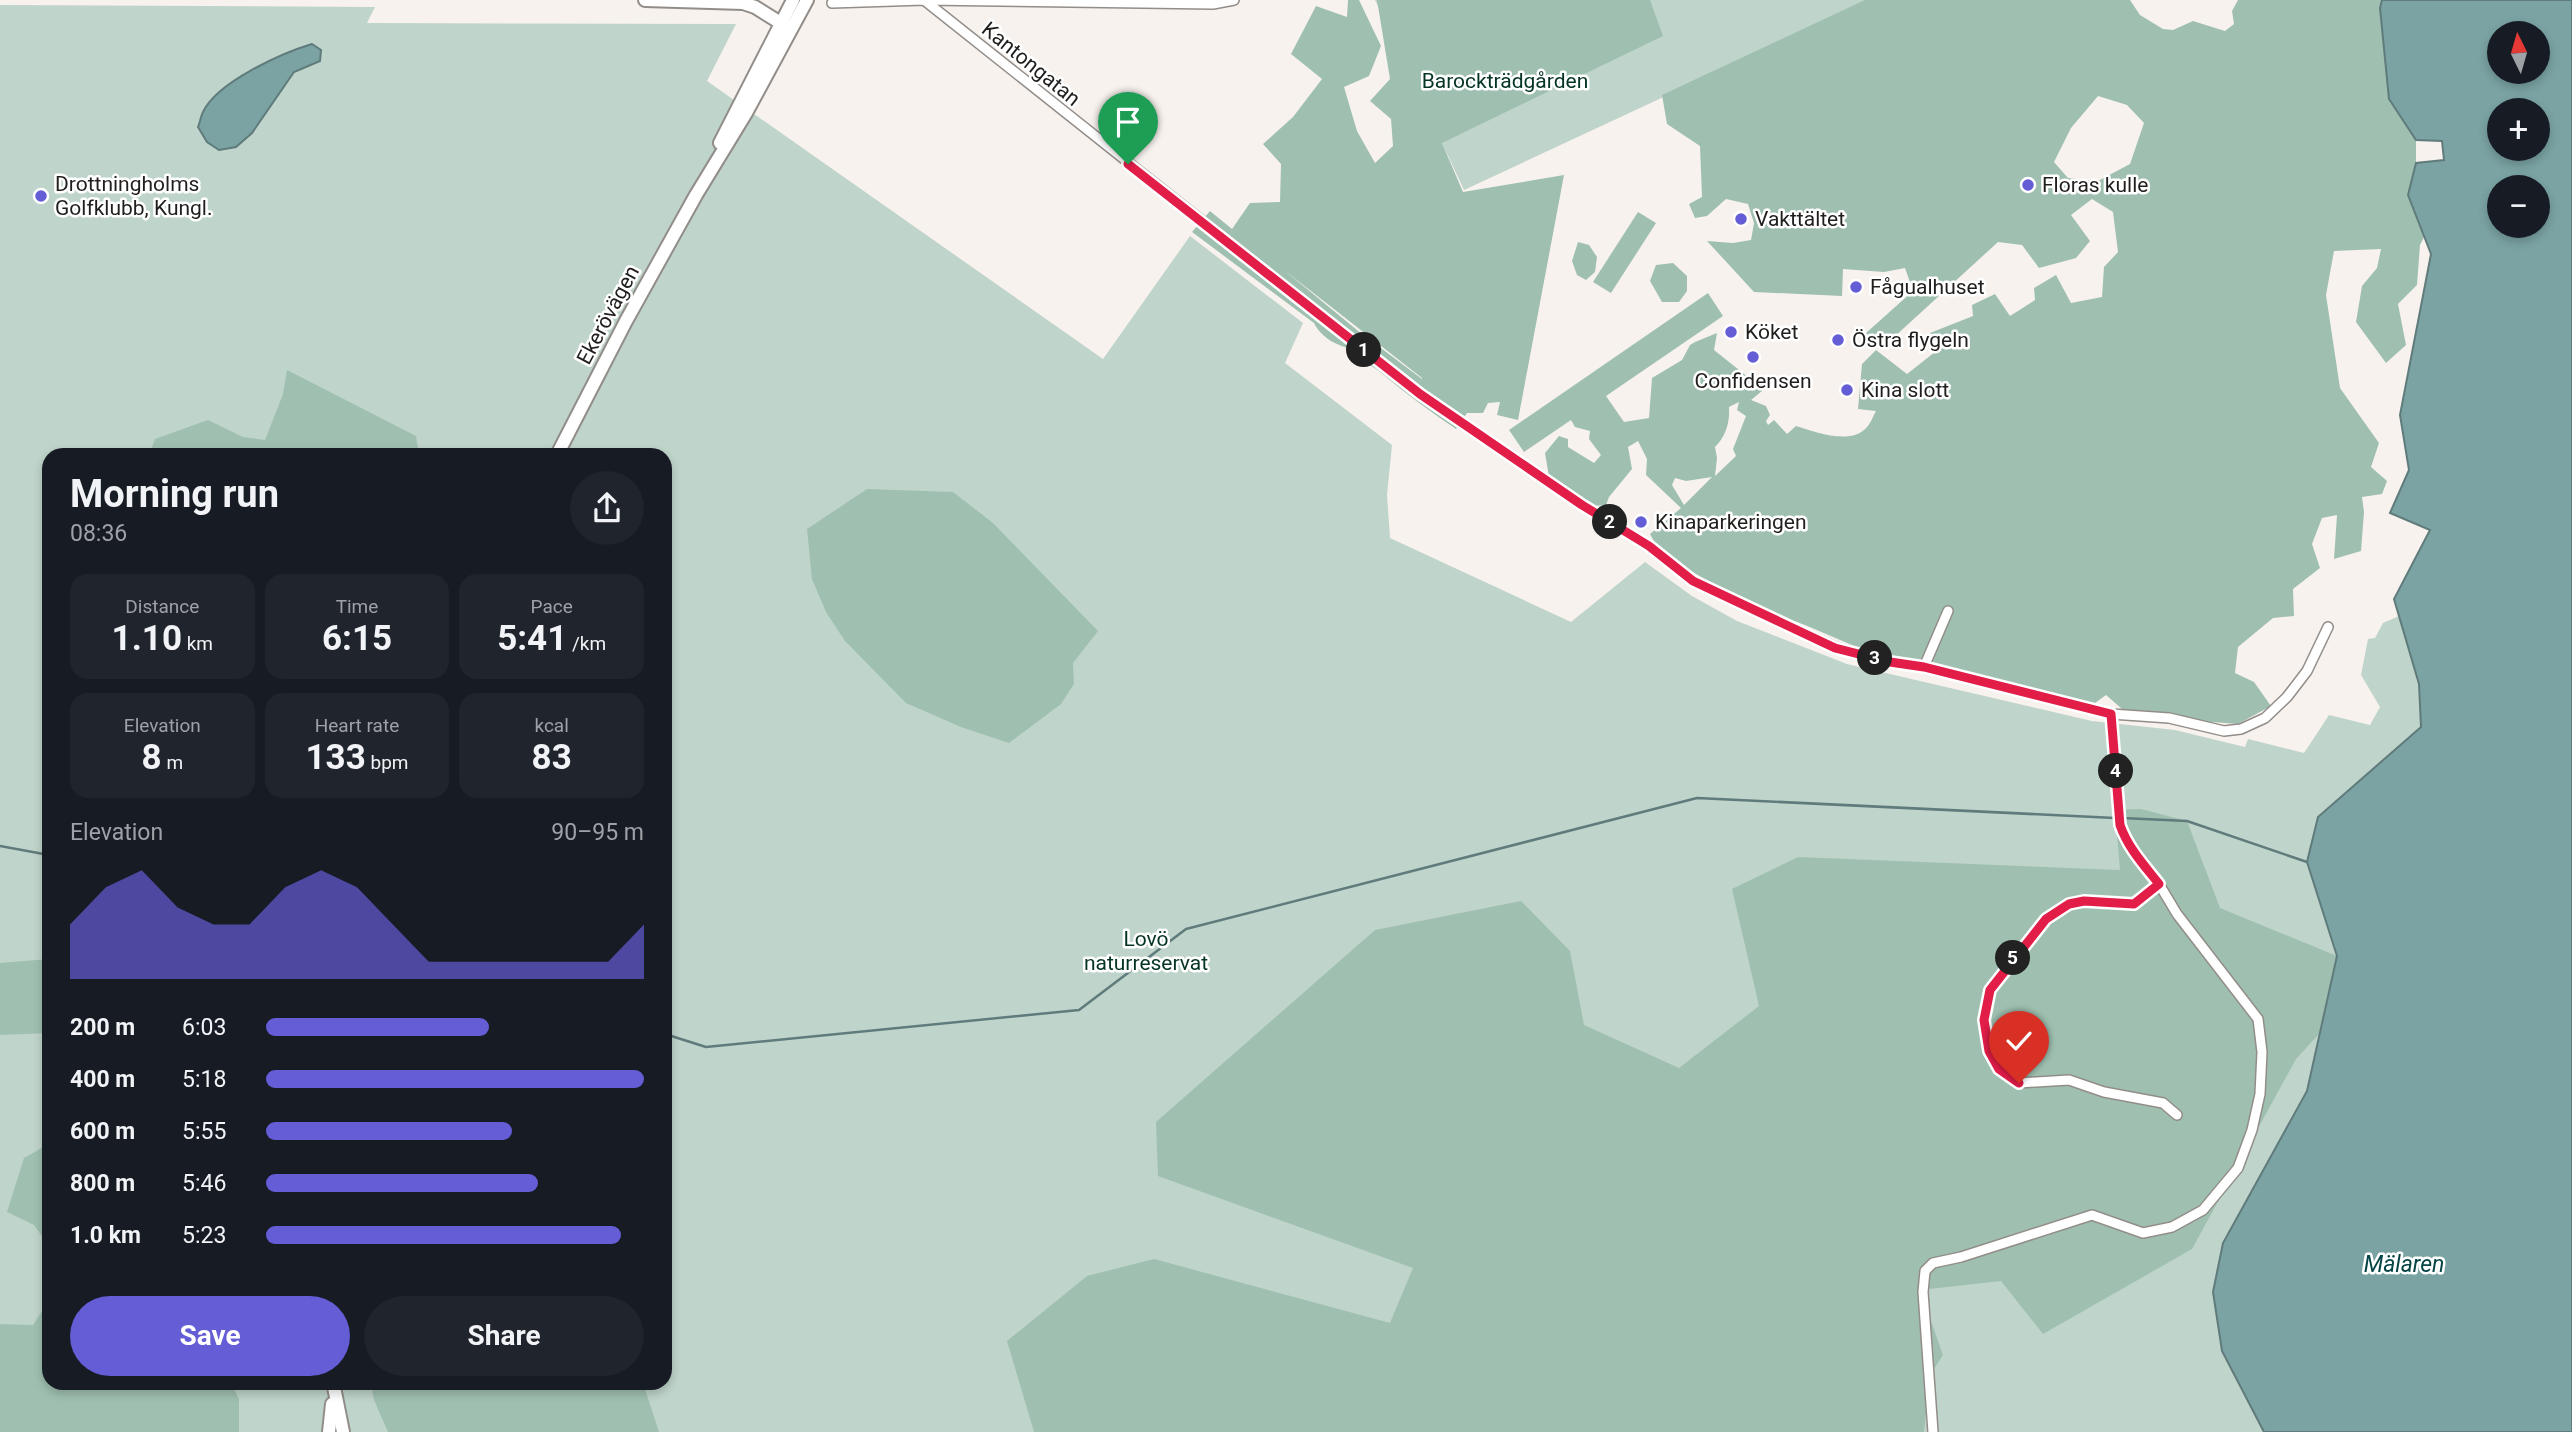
<!DOCTYPE html>
<meta charset="utf-8">
<style>
body{margin:0;font-family:Roboto,sans-serif;background:#20242c;color:#f1f3f6;height:100vh;display:flex;flex-direction:column;font-size:26px;white-space:nowrap}
*{box-sizing:border-box;margin:0}
p{font-size:23px;color:#9ea1a6}
.icon{flex:none;width:38px;height:38px;fill:none;stroke:currentColor;stroke-width:2;stroke-linecap:round;stroke-linejoin:round}
.map{position:relative;flex:1;overflow:hidden}
.side{position:absolute;left:42px;top:448px;width:630px;height:942px;display:flex;flex-direction:column;background:#171b24;border-radius:21px;box-shadow:0 4px 10px #0003}
.side>*{flex:none}
.needle{width:46px;rotate:355deg}
.tools{position:absolute;left:2487px;top:21px;display:grid;gap:14px}
.tools a{display:grid;place-items:center;width:63px;height:63px;border-radius:50%;background:#171b24;box-shadow:0 4px 10px #0003;font-size:35px}
.pin{position:absolute;display:grid;place-items:center;width:60px;height:60px;color:#fff;margin:-72px -30px;border-radius:50% 50% 50% 0;rotate:-45deg;box-shadow:0 0 7px #0007}
.pin .icon{rotate:45deg}
.km{position:absolute;width:35px;height:35px;margin:-18px;border-radius:50%;background:#222;color:#fff;font-size:19px;line-height:35px;text-align:center}
.round{display:grid;place-items:center;flex:none;width:74px;height:74px;border-radius:37px;background:#20242c}
.overview{display:flex;align-items:center;justify-content:space-between;height:119px;padding:0 28px}
h1{font-size:38px;font-weight:700;line-height:52px}
.figures{display:grid;grid-template-columns:repeat(3,1fr);gap:10px;height:119px;padding:7px 28px}
.figures div{display:grid;align-content:center;border-radius:18px;background:#20242c;text-align:center}
.figures b{font-size:35px;font-weight:700}
.figures small{font-size:19px;font-weight:400}
.figures p{font-size:19px}
.chart{height:196px;padding:14px 28px}
.chart p{display:flex;justify-content:space-between}
.chart svg{width:100%;height:126px;margin-top:7px;fill:#645dd6;opacity:.7}
.button{display:flex;gap:14px;margin-top:auto;padding:14px 28px}
.button a{flex:1;height:80px;border-radius:42px;background:#645dd6;color:#fff;font-size:28px;font-weight:700;line-height:80px;text-align:center}
.button a+a{background:#20242c;color:#f1f3f6}
ul{padding:0 28px;list-style:none;font-size:23px}
li{display:grid;grid-template-columns:112px 84px 1fr;align-items:center;height:52px}
li i{height:18px;border-radius:9px;background:#645dd6}
.map>svg:first-child{display:block}
.green{fill:#bfd4ca;fill-rule:evenodd}
.forest{fill:#9fc0b0;fill-rule:evenodd}
.water{fill:#7ba3a3;stroke:#607b7b;stroke-width:2;fill-rule:evenodd}
.lines{fill:none;stroke-linecap:round;stroke-linejoin:round}
.stream{stroke:#607b7b;stroke-width:2.5}
.street-casing{stroke:#928d88;stroke-width:12}
.secondary-casing{stroke:#928d88;stroke-width:16}
.street{stroke:#fff;stroke-width:9}
.secondary{stroke:#fff;stroke-width:12}
.route-casing{stroke:#fff;stroke-width:14}
.route{stroke:#e11d48;stroke-width:9}
.poi-dot{fill:#645dd6;stroke:#fff;stroke-width:2.5}
.labels{text-anchor:middle;dominant-baseline:central;stroke-width:5;stroke-linejoin:round;paint-order:stroke}
.street-label{font-size:21px;fill:#211f1d;stroke:#fff}
.park-label{font-size:21px;fill:#043424;stroke:#fff}
.poi-label{font-size:21px;fill:#211f1d;stroke:#fff;text-anchor:start}
.water-label{font-size:23px;font-style:italic;fill:#054546;stroke:#fff}
</style>
<div class="map">
<svg width="2572" height="1432" viewBox="0 0 2572 1432">
<rect width="100%" height="100%" fill="#f8f2ee"/>
<g class="green">
<polygon points="1375,0 1872,0 1464,190"/>
<path d="M2572,0V1432H0V5L375,7L367,23L736,24L707,81L1103,359L1190,236L1303,323L1285,363L1392,445L1387,495L1390,538L1571,622L1645,562L1692,596L1737,621L1847,664L2092,721L2175,730L2245,747L2248,739L2304,753L2329,715L2370,725L2380,707L2361,675L2368,639L2375,638L2383,623L2399,616L2419,684L2421,727L2365,776L2422,765L2538,226V33ZM49,455H665V1382H49Z"/>
</g>
<g class="forest">
<path d="M1348,0H1359L1381,46L1369,76L1344,87L1357,131L1375,163L1393,146L1391,119L1370,101L1390,79L1377,0H1650L1663,36L1442,143L1463,192L1564,175L1518,420L1497,415L1500,402L1488,403L1483,413H1467L1456,429C1429,411 1404,392 1379,371C1368,363 1361,361 1354,349C1339,347 1321,338 1314,323L1192,232L1210,211L1232,229L1250,203L1280,202L1281,164L1263,144L1293,117L1322,79L1291,54L1316,6L1347,17ZM1284,270L1422,378V379L1357,330Z"/>
<path d="M1865,0H2130L2140,15L2163,29L2173,30L2193,21L2225,31L2234,24L2232,11L2238,0H2382L2380,8L2389,99L2416,140V163L2408,195L2424,237L2420,245L2417,285L2398,304L2406,345L2386,363L2356,322L2362,286L2377,268L2381,249L2334,251L2326,295L2340,388L2379,443L2371,467L2387,481L2382,494L2362,497L2364,512L2361,551L2334,559L2337,515L2322,518L2312,544L2320,568L2293,589L2294,616L2273,618L2238,647L2235,673L2254,682L2271,706L2238,724L2199,721L2122,709L2106,695L2091,706L1961,671L1866,651L1805,625L1749,605L1684,567L1664,560L1650,534L1681,508L1646,475L1647,459L1638,441L1628,447L1632,469L1609,497L1606,505L1592,506L1549,477L1545,453L1559,436L1568,439V447L1594,463L1601,455L1589,439L1590,431L1575,427L1571,420L1524,452L1509,430L1708,293L1723,316L1606,396L1624,422L1649,418L1652,378L1682,360L1690,345L1695,342L1717,333L1714,350L1748,377L1764,379L1762,391L1751,400L1766,406L1770,415L1766,421L1768,425L1774,420L1787,434L1796,426C1816,432 1851,446 1867,427C1871,423 1873,416 1876,411L1858,409L1862,364L1876,350L1907,374L1940,348L1930,333L1973,316L1972,305L1995,294L2010,316L2035,300L2034,288L2056,275L2071,303L2102,297L2104,267L2118,252L2113,212L2092,199L2071,215L2090,241L2076,258L2039,268L2022,245L1998,242L1881,349L1866,333L1913,291L1905,268L1884,272L1843,269L1842,296L1754,292L1707,241L1733,243L1751,240L1754,223L1748,204L1726,199L1707,216L1695,218L1689,204L1702,197L1700,146L1667,124L1662,95ZM2098,96L2127,105L2144,123L2130,164L2098,181L2068,178L2054,162L2071,128ZM1739,402L1737,410L1746,416L1733,449L1736,456L1715,476L1717,458L1715,447C1726,436 1730,422 1729,407ZM1712,477L1684,505L1672,485L1675,478L1686,481Z"/>
<polygon points="1638,212 1656,223 1611,293 1593,282"/>
<polygon points="1578,242 1589,245 1597,257 1595,272 1586,280 1577,275 1572,261"/>
<polygon points="1673,263 1687,276 1687,291 1679,302 1662,302 1650,281 1656,265"/>
<polygon points="287,370 416,436 419,455 149,455 155,439 208,420 243,437 265,440 283,394"/>
<polygon points="867,489 953,492 993,523 1098,631 1073,663 1074,684 1061,704 1009,743 961,727 906,703 845,641 826,612 812,579 807,529"/>
<polygon points="2141,809 2187,821 2220,908 2337,956 2319,1034 2296,1059 2192,1249 2043,1334 2001,1281 1920,1290 1943,1355 1930,1375 1924,1432 1034,1432 1007,1341 1087,1276 1154,1259 1390,1323 1413,1268 1158,1176 1156,1122 1375,930 1521,901 1570,951 1584,1025 1679,1068 1759,1006 1732,889 1798,857 2120,870 2115,810"/>
<polygon points="49,959 49,1033 0,1035 0,963"/>
<polygon points="49,1140 49,1246 34,1225 7,1212 24,1158 40,1149"/>
<polygon points="49,1300 49,1382 231,1383 239,1399 239,1432 0,1432 0,1324 33,1325"/>
<polygon points="371,1383 643,1383 659,1432 388,1432 374,1400"/>
</g>
<g class="water">
<path d="M2382,0H2572V1432H2264L2222,1351L2213,1292L2223,1243L2307,1091L2337,956L2307,862L2318,817L2421,727L2419,684L2394,599L2430,530L2390,513L2409,470L2400,415L2431,254L2408,195L2416,163L2444,160L2442,141L2416,140L2389,99L2380,8ZM2499,33H2538V72H2499ZM2499,110H2538V149H2499ZM2499,187H2538V226H2499Z"/>
<path d="M312,44L321,50L320,61L294,72L252,133L236,147L219,150L207,142L198,127C200,122 201,116 203,112C217,82 282,53 312,44Z"/>
</g>
<g class="lines">
<g class="stream">
<polyline points="2122,818 2187,821 2307,862"/>
<polyline points="0,846 49,855"/>
<polyline points="665,1034 706,1047 1079,1010 1186,929 1697,798 2115,818"/>
</g>
<defs>
<g id="street">
<polyline points="924,0 1420,394 1582,505 1649,546 1693,581 1835,647 1890,662 1924,667 2111,714 2169,718 2224,731 2241,729 2265,718 2287,697 2307,671 2328,627"/>
<polyline points="832,3 924,0 1213,4 1234,0"/>
<polyline points="1924,667 1948,611"/>
<polyline points="2159,884 2134,904 2084,901 2069,904 2046,919 1990,990 1984,1020 1989,1051 1999,1069 2019,1083 2069,1080 2104,1092 2163,1103 2177,1115"/>
<polyline points="1933,1432 1923,1292 1925,1271 1933,1263 1961,1257 2092,1215 2143,1233 2172,1227 2203,1210 2238,1168 2252,1130 2260,1094 2262,1052 2258,1019 2177,914 2159,884 2124,838 2120,825 2111,714"/>
</g>
<g id="secondary">
<polyline points="645,0 743,3 755,7 787,27"/>
<polyline points="720,143 793,0"/>
<polyline points="557,455 626,321 696,195 746,113 807,0"/>
<polyline points="333,1382 343,1432"/>
<polyline points="329,1432 332,1404"/>
</g>
</defs>
<use href="#street" class="street-casing"/>
<use href="#secondary" class="secondary-casing"/>
<use href="#street" class="street"/>
<use href="#secondary" class="secondary"/>
</g>
<g class="lines">
<defs>
<path id="route" d="M1128,164L1420,394L1582,505L1649,546L1693,581L1835,648L1890,662L1924,667L2111,714L2120,825C2128,848 2144,865 2159,884L2134,904L2084,901L2069,904L2046,919L1990,990L1984,1020L1989,1051L1999,1069L2019,1083"/>
</defs>
<use href="#route" class="route-casing"/>
<use href="#route" class="route"/>
</g>
<g class="poi-dot">
<circle cx="2028" cy="185" r="7"/>
<circle cx="41" cy="196" r="7"/>
<circle cx="1741" cy="219" r="7"/>
<circle cx="1856" cy="287" r="7"/>
<circle cx="1731" cy="332" r="7"/>
<circle cx="1838" cy="340" r="7"/>
<circle cx="1753" cy="357" r="7"/>
<circle cx="1847" cy="390" r="7"/>
<circle cx="1641" cy="522" r="7"/>
</g>
<g class="labels">
<g class="street-label">
<text transform="translate(1031 64) rotate(39)">Kantongatan</text>
<text transform="translate(608 315) rotate(-62)">Ekerövägen</text>
</g>
<g class="park-label">
<text x="1505" y="81">Barockträdgården</text>
<text x="1146" y="939">Lovö<tspan x="1146" dy="24">naturreservat</tspan></text>
</g>
<g class="poi-label">
<text x="55" y="184">Drottningholms<tspan x="55" dy="24">Golfklubb, Kungl.</tspan></text>
<text x="2042" y="185">Floras kulle</text>
<text x="1755" y="219">Vakttältet</text>
<text x="1870" y="287">Fågualhuset</text>
<text x="1745" y="332">Köket</text>
<text x="1852" y="340">Östra flygeln</text>
<text x="1753" y="381" text-anchor="middle">Confidensen</text>
<text x="1861" y="390">Kina slott</text>
<text x="1655" y="522">Kinaparkeringen</text>
</g>
<g class="water-label">
<text x="2404" y="1264">Mälaren</text>
</g>
</g>
</svg>
<div class="tools">
<a><svg class="needle" viewBox="-14 -14 28 28"><path d="M0-13l5 13h-10z" fill="#e53935"/><path d="M0 13l5-13h-10z" fill="#9ea1a6"/></svg></a>
<a>+</a>
<a>−</a>
</div>
<div class="pin" style="left:1128px;top:164px;background:#1e9e55"><svg class="icon" aria-label="arrive" viewBox="0 0 24 24"><path d="M6 21V4h12l-3 4 3 4H6"/></svg></div>
<div class="pin" style="left:2019px;top:1083px;background:#d93025"><svg class="icon" aria-label="check" viewBox="0 0 24 24"><path d="M5 12l5 5 9-10"/></svg></div>
<b class="km" style="left:1364px;top:350px">1</b>
<b class="km" style="left:1610px;top:522px">2</b>
<b class="km" style="left:1875px;top:658px">3</b>
<b class="km" style="left:2116px;top:771px">4</b>
<b class="km" style="left:2013px;top:958px">5</b>
<section class="side">
<div class="overview"><div><h1>Morning run</h1><p>08:36</p></div><a class="round"><svg class="icon" aria-label="share" viewBox="0 0 24 24"><path d="M12 15V3M7 8l5-5 5 5M5 13v7h14v-7"/></svg></a></div>
<div class="figures">
<div><p>Distance</p><b>1.10<small> km</small></b></div>
<div><p>Time</p><b>6:15</b></div>
<div><p>Pace</p><b>5:41<small> /km</small></b></div>
</div>
<div class="figures">
<div><p>Elevation</p><b>8<small> m</small></b></div>
<div><p>Heart rate</p><b>133<small> bpm</small></b></div>
<div><p>kcal</p><b>83</b></div>
</div>
<div class="chart"><p><span>Elevation</span>90–95 m</p>
<svg viewBox="0 0 160 44" preserveAspectRatio="none"><path d="M0 44V25L10 12L20 6L30 19L40 25L50 25L60 12L70 6L80 12L90 25L100 38L110 38L120 38L130 38L140 38L150 38L160 25V44z"/></svg>
</div>
<ul>
<li><b>200 m</b>6:03<i style="width:59%"></i></li>
<li><b>400 m</b>5:18<i style="width:100%"></i></li>
<li><b>600 m</b>5:55<i style="width:65%"></i></li>
<li><b>800 m</b>5:46<i style="width:72%"></i></li>
<li><b>1.0 km</b>5:23<i style="width:94%"></i></li>
</ul>
<div class="button"><a>Save</a><a>Share</a></div>
</section>
</div>
